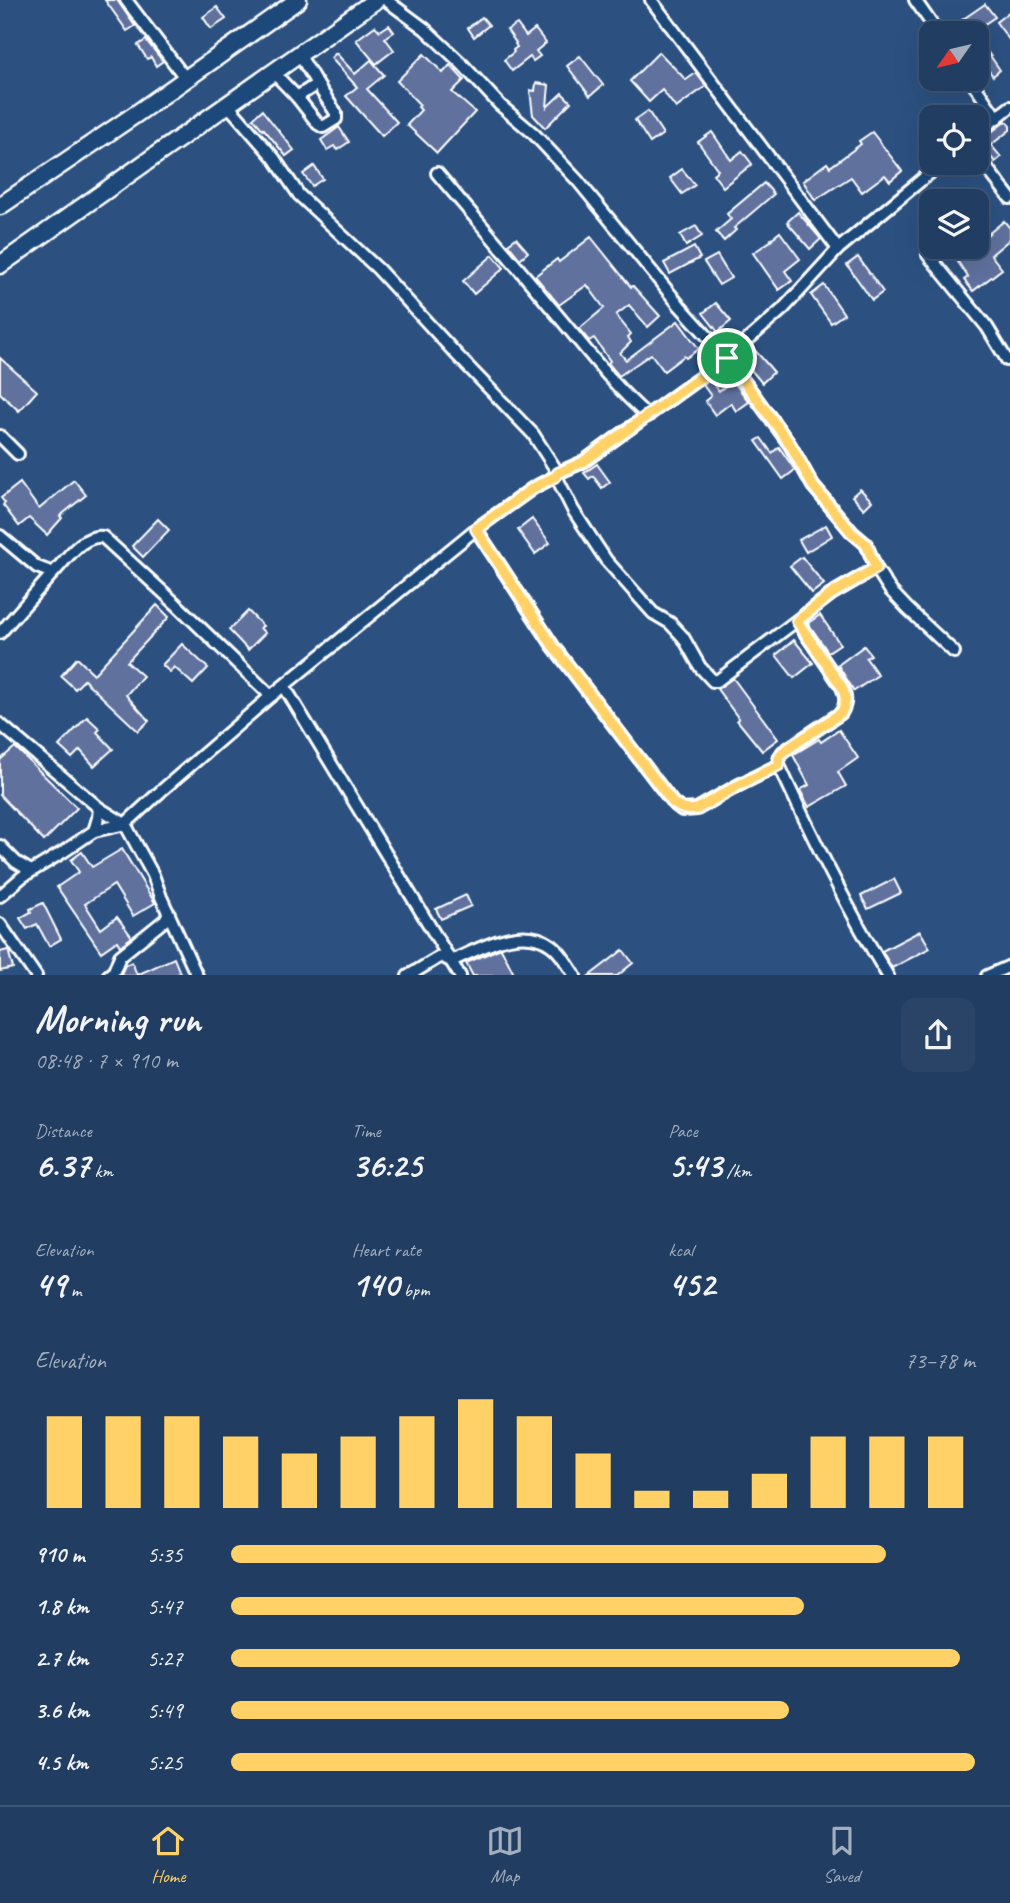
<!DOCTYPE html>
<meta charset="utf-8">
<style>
body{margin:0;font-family:Caveat,sans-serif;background:#294467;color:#f1f3f6;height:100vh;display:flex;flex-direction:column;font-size:26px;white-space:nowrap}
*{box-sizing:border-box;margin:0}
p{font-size:23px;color:#a2aebd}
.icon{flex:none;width:38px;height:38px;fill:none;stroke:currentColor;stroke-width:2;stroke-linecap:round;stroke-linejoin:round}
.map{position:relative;height:975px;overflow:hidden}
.details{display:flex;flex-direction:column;background:#213d61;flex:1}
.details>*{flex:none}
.needle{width:46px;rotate:236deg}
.fabs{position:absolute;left:919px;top:21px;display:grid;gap:14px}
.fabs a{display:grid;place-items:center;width:70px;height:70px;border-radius:14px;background:#213d61;box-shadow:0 7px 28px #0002,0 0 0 2px #3e5676;font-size:35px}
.pin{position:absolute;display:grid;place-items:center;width:60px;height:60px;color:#fff;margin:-30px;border:4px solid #fff;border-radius:50%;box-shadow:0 2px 7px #0007}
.round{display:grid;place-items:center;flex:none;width:74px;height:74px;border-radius:14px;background:#294467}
.head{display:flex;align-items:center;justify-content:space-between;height:119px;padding:0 35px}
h1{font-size:38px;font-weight:800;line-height:52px}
.figures{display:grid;grid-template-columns:repeat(3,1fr);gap:10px;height:119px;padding:7px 35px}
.figures div{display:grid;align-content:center}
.figures b{font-size:35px;font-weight:800}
.figures small{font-size:19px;font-weight:400}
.figures p{font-size:19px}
.chart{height:196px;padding:14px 35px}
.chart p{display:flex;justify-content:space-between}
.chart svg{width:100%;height:126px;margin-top:7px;stroke:#ffd166;stroke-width:6}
ul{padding:0 35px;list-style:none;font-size:23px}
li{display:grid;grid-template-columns:112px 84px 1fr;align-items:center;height:52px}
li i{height:18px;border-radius:9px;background:#ffd166}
.tab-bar{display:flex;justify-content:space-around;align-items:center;height:98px;border-top:2px solid #3e5676;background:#213d61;font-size:19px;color:#a2aebd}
.tab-bar a{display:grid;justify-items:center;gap:4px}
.tab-bar .on{color:#ffd166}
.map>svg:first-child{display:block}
.building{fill:#61719e;stroke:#fff;stroke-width:2}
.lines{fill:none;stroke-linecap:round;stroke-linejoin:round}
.minor-casing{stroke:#fff;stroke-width:16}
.highway-casing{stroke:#fff;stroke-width:21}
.minor{stroke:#1f4a7a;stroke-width:10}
.highway{stroke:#1f4a7a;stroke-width:16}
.route-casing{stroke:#fff;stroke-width:14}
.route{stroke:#ffd166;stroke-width:9}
</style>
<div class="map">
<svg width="1010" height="976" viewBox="0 0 1010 976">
<rect width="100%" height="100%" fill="#2c5181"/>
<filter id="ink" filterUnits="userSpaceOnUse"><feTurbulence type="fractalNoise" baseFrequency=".0143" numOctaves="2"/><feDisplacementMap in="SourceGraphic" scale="14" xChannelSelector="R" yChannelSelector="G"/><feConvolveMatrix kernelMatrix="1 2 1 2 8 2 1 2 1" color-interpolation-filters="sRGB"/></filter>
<g filter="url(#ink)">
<g class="building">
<polygon points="105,0 117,0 135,26 127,31"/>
<polygon points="985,4 995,17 971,33 963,33 956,24"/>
<polygon points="217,7 226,19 211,29 203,17"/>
<polygon points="1010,11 1010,41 996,22"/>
<polygon points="482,17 489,25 474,37 468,28"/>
<polygon points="517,24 526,36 535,29 546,43 536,51 540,56 533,61 530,57 512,71 504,60 514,52 513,50 517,47 515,44 516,43 507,30"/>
<polygon points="389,25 394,32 385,38 394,50 376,64 356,40 375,26 380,31"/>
<polygon points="976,35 1000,70 993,76 976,54"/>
<polygon points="146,40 163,61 156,66 151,57 147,59 138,45"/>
<polygon points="659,52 686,80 696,73 706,86 676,108 662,90 649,102 630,81"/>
<polygon points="336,53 355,74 371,60 384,75 367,89 397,122 382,136 346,96 357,87 331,58"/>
<polygon points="424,54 443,73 450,65 464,80 452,92 475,112 437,153 407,125 421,110 418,107 420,105 397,81"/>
<polygon points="580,56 603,85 590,96 567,66"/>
<polygon points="536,83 549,85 547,107 562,93 571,102 545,128 533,115 530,90 535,91"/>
<polygon points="262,110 294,150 286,156 264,129 263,130 253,118"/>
<polygon points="648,111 663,134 650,143 635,120"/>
<polygon points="1006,121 1010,126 1010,130 991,145 1001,157 995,162 980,144 987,139 985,137"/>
<polygon points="339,127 349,142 337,150 334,146 327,150 321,140"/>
<polygon points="712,132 731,160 742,151 752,164 723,187 713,174 718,170 698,142"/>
<polygon points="872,132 902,171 890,181 885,175 862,192 851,177 815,200 803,181 827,163 830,167 861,144 859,141"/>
<polygon points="314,166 323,179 312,186 303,174"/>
<polygon points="682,169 695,185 682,194 670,178"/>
<polygon points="764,183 774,194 734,228 736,230 724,241 716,232 731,219 727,214"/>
<polygon points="798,212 821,239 810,249 787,222"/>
<polygon points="1004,221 1010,228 1010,239 991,255 1002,269 973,291 964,280 968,277 954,256 968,247 976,247 976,244"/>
<polygon points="696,226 702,236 686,246 680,235"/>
<polygon points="780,232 800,259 785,271 792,281 779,290 753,253 772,240 771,239"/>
<polygon points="591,237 631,287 633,286 660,316 648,327 629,305 616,315 631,334 628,337 631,342 620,353 626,360 678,321 699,349 686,358 684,356 664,371 651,354 619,376 608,363 610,361 594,338 589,341 579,329 604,308 587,285 559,305 535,276 557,259 559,262"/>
<polygon points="516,238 528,252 520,259 508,244"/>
<polygon points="694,247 700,258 670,274 664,263"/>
<polygon points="493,255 504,268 474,294 463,281"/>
<polygon points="717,255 731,278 719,285 704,262"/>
<polygon points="858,257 883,292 872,300 847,265"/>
<polygon points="824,285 844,314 831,323 811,295"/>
<polygon points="716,303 731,321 718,332 703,313"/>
<polygon points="753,348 774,372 762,383 741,358"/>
<polygon points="0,358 37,391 19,411 0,393"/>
<polygon points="710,380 719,391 733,381 749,402 736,411 731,403 715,415 705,401 711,396 703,385"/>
<polygon points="761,438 772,453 779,447 795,470 783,479 756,441"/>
<polygon points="597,464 610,482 602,488 593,476 589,479 584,473"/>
<polygon points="74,480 86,495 60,516 62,518 47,535 29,518 19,526 3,505 5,503 1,498 20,483 39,509"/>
<polygon points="860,489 872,501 864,509 852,496"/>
<polygon points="158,519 169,530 143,557 132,546"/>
<polygon points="532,519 550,543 535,554 518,530"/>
<polygon points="826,525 832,536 806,552 799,540"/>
<polygon points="802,557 824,584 812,593 790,566"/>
<polygon points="157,605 169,617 127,662 143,676 126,695 149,721 138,731 84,680 75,689 61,676 77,658 94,674"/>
<polygon points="248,611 263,626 260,628 265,633 248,650 229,630"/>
<polygon points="820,615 840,644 828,652 808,623"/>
<polygon points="794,640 813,663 794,678 776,655"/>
<polygon points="182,644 208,668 193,684 174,667 170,672 162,665"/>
<polygon points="864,646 871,655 866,658 878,675 854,691 838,665"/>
<polygon points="733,678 778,739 762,751 737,720 739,719 717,689"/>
<polygon points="87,717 100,729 97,732 113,749 94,766 80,750 72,758 59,746"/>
<polygon points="839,730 858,758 838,772 846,786 809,807 800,790 809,785 793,755 819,739 821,742"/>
<polygon points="15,747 77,808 44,841 0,795 0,760"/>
<polygon points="122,849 155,903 133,916 114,885 85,904 101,929 117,917 132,937 120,946 117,941 101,952 57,887 79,872 71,860 82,852 92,867"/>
<polygon points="894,879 901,893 868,909 861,896"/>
<polygon points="466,895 471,906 441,919 436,909"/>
<polygon points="43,903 61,939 49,946 37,924 27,929 20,918 31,912 30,909"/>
<polygon points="920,931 930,948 892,968 882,951"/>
<polygon points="501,948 515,976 473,976 466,963"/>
<polygon points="8,950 13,968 0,971 0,952"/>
<polygon points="623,950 633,963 617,976 589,976"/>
<polygon points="174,958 180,973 175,976 122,976 121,974 125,965 132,962 137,975"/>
</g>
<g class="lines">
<defs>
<g id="minor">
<polyline points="126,0 186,79"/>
<polyline points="386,0 425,29 462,64 500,105 534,134 578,181 680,306 727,358 790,445 813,486 852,532 866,544 876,568 890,590 908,609 954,652"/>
<polyline points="651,0 838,249"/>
<polyline points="915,0 938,33"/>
<polyline points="273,72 297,97 317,84 299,54"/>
<polyline points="970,79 997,118"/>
<polyline points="297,97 318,124 323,127 336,119 336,113 317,84"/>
<polyline points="227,104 274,158 299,195 378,269 457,355 533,434 558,473"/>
<polyline points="976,134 1010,107"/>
<polyline points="976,154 1010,198"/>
<path d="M437,173C474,217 512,260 548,304C581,342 610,383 648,416"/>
<polyline points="928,255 987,327 1007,360 1010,360"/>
<polyline points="0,436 18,454"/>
<polyline points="556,476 573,510 606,560 653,613 670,623 683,637 700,667 713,681 717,681 833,593 876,568"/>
<polyline points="476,529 553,646 673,803 682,810 697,809 737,786 779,765"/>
<path d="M0,536L37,567L53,573C66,560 82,534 103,537L176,604L271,696"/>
<path d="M797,621L842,687C846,697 847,703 841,713L783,752L779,758V765C812,836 847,909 888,976"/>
<polyline points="0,633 53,573"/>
<polyline points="284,686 460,976"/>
<polyline points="0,724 99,808 125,824 153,875 161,897 197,976"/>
<polyline points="94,831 125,824 161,791 271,696 476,529 533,488 556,476 558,473 583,462 727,358 783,309 838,249 942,163"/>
<polyline points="0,846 16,862 31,871"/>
<polyline points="0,896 22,877 63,852 94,831 98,818 99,808"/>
<polyline points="0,924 36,976"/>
<polyline points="108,976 114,971 120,956 165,920 169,913"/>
<path d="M408,976L441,956L451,961C480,949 521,923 551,945C561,952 568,965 575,976"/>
<polyline points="987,976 1010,966"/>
</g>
<g id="highway">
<polyline points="0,206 136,114 298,0"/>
<polyline points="0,265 376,0"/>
</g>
</defs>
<use href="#minor" class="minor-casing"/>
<use href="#highway" class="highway-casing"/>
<use href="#minor" class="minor"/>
<use href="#highway" class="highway"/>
</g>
</g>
<g class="lines" filter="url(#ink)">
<defs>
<path id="route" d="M727,358L790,444L813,486L852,533L866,544L876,568L833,593L797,621L842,687C846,697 847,703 841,713L783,752L779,758V765L737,786L697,809C686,811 681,809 673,803L553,646L476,529L533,488L556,476L558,473L583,462Z"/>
</defs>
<use href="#route" class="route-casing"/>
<use href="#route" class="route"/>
</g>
</svg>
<div class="fabs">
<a><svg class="needle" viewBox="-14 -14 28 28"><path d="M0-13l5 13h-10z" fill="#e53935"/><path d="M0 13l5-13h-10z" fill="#a2aebd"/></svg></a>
<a><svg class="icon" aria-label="locate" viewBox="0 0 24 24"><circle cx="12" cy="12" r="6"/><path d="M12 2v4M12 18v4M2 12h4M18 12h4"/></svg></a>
<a><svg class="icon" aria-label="layers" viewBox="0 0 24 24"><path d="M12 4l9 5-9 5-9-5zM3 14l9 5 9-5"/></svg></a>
</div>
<div class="pin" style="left:727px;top:358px;background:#1e9e55"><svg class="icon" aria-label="arrive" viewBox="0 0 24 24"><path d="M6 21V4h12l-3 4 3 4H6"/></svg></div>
</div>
<section class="details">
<div class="head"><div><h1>Morning run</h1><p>08:48 · 7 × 910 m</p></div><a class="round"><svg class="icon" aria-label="share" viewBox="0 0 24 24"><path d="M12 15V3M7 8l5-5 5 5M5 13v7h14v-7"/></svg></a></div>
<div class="figures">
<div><p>Distance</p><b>6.37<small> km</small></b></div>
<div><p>Time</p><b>36:25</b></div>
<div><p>Pace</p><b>5:43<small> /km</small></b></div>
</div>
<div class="figures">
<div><p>Elevation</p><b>49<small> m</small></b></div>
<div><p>Heart rate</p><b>140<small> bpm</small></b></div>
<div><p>kcal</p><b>452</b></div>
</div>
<div class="chart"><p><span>Elevation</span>73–78 m</p>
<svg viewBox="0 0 160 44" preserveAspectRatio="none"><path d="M5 44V12M15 44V12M25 44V12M35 44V19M45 44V25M55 44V19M65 44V12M75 44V6M85 44V12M95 44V25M105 44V38M115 44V38M125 44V32M135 44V19M145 44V19M155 44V19"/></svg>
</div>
<ul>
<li><b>910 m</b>5:35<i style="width:88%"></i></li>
<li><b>1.8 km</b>5:47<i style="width:77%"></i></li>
<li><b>2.7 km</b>5:27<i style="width:98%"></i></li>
<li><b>3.6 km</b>5:49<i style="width:75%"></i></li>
<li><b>4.5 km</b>5:25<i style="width:100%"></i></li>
</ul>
</section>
<nav class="tab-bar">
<a class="on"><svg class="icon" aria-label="home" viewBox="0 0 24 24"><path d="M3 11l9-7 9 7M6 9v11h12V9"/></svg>Home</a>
<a><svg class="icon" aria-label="map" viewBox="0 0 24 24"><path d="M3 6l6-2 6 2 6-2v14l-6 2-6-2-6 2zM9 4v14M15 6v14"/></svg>Map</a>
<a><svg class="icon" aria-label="saved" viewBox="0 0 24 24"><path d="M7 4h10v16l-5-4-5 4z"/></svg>Saved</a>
</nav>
